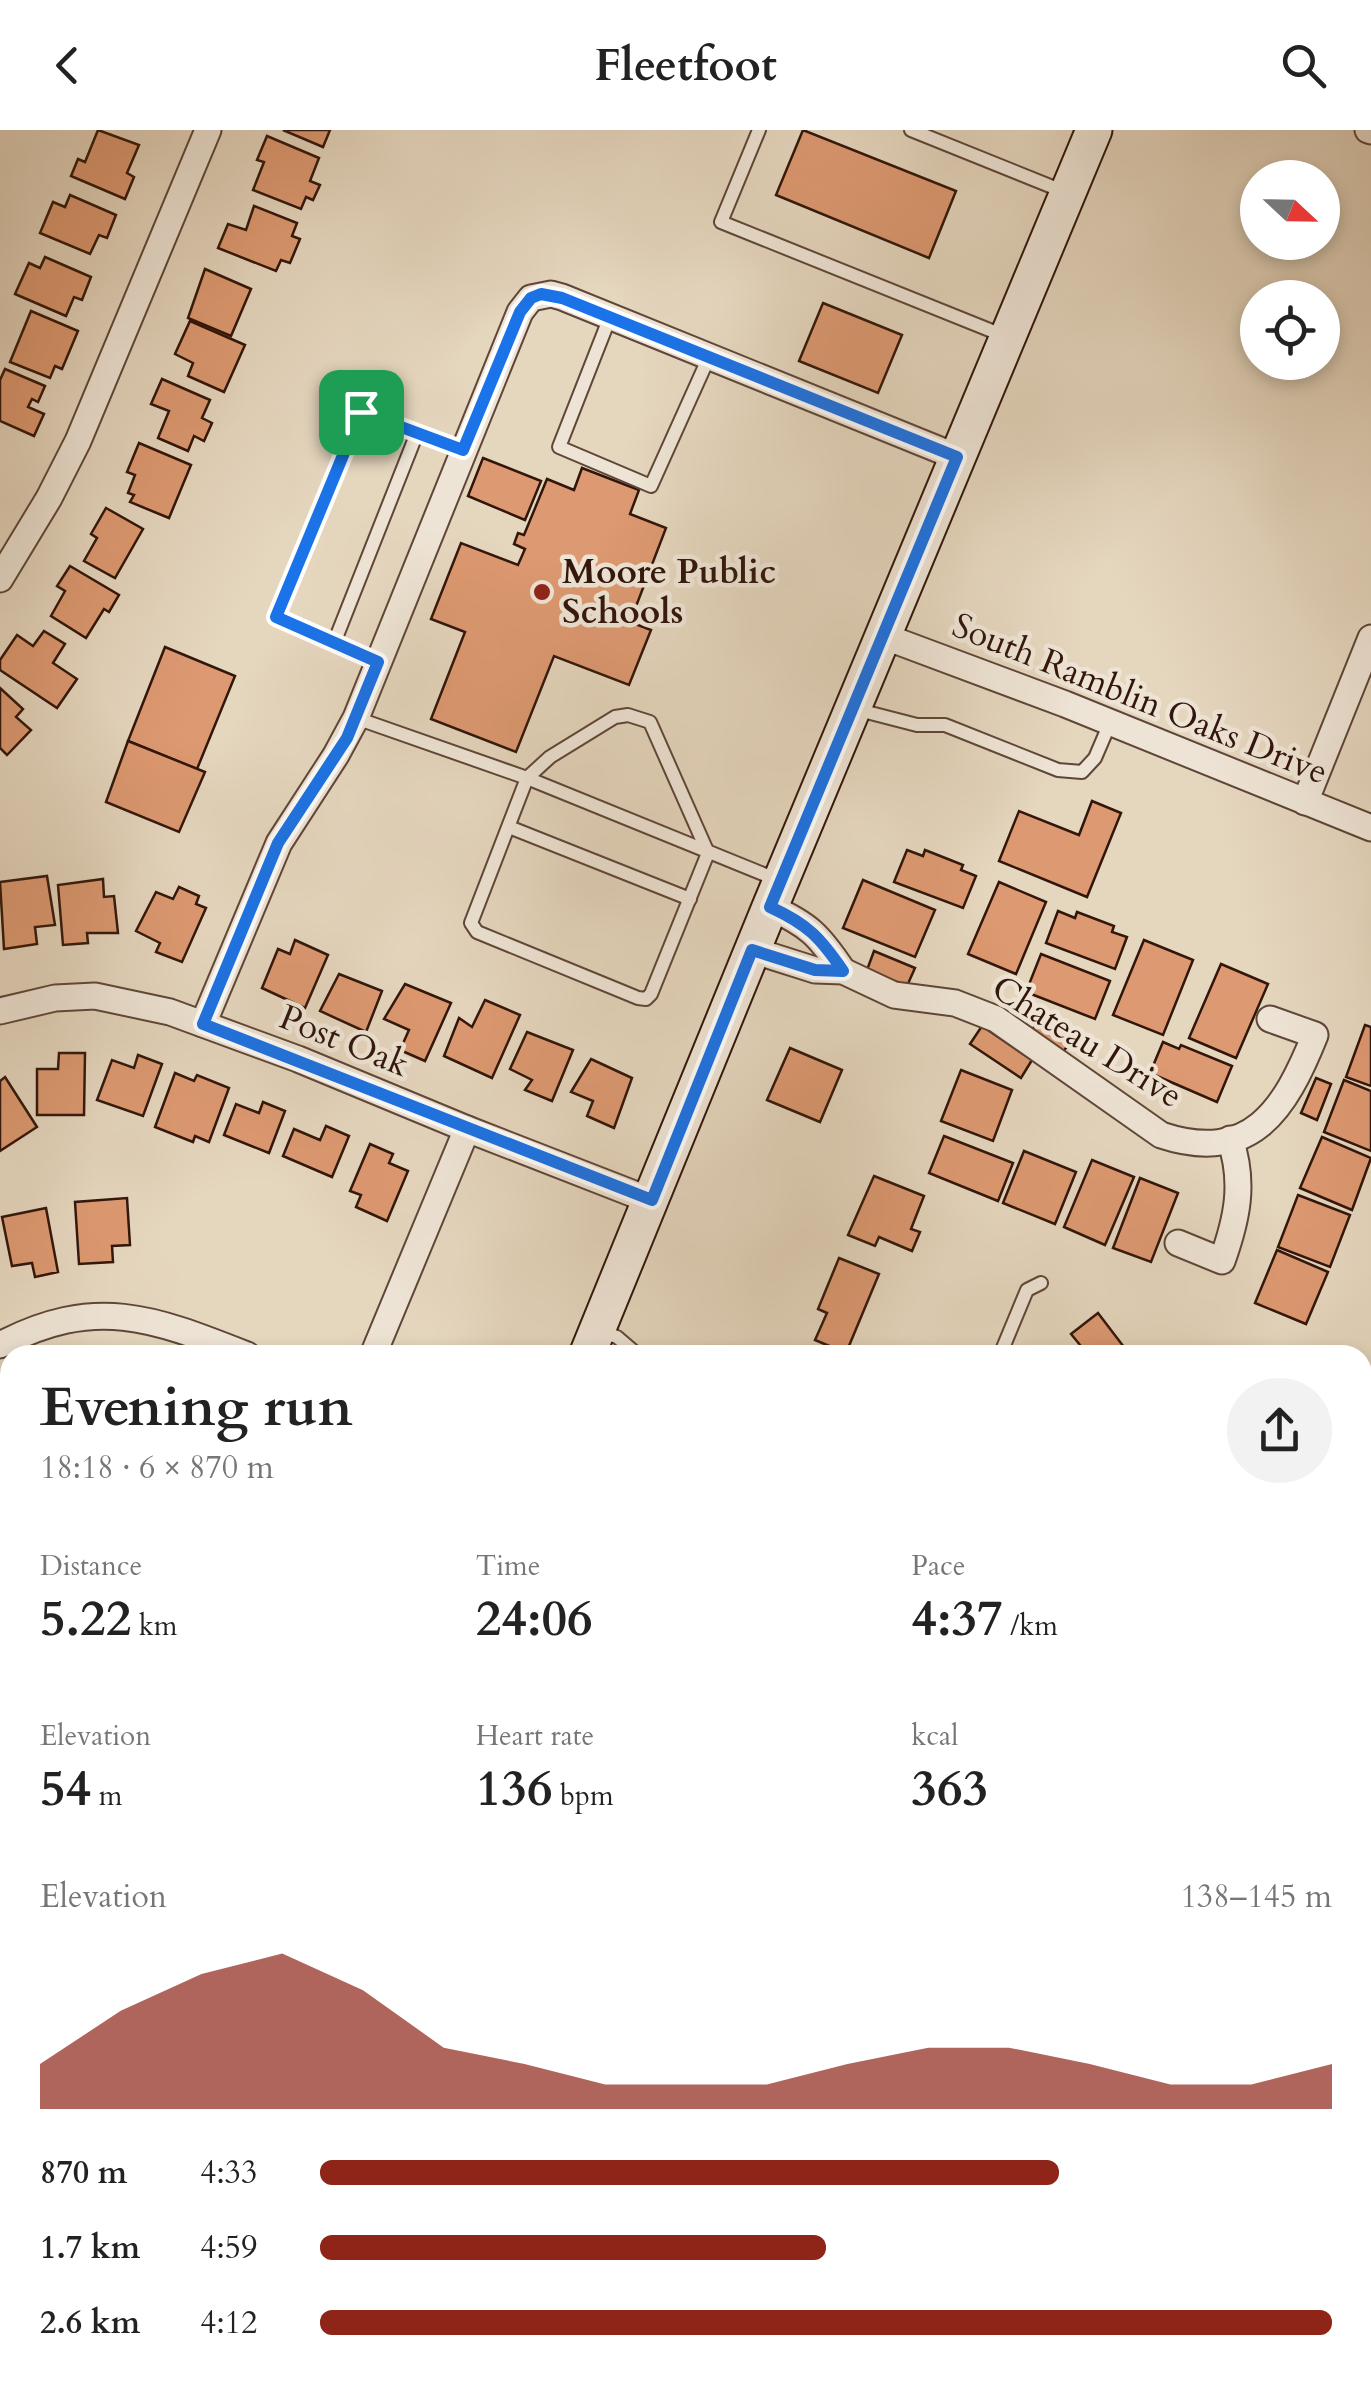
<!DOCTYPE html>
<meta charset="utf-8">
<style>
body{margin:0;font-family:Cardo,serif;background:#f2f2f2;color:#222;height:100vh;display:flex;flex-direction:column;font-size:38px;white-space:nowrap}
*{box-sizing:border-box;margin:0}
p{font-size:32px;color:#767676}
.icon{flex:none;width:55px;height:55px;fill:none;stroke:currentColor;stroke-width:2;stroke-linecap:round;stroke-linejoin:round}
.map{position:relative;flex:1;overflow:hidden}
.sheet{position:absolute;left:0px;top:1215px;width:1372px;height:1038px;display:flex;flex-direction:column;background:#fff;border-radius:30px 30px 0 0;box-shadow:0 5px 15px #0003}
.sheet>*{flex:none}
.needle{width:65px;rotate:112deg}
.tools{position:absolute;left:1240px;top:30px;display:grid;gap:20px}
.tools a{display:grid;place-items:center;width:100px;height:100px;border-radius:50%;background:#fff;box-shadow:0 5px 15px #0003;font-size:50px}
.pin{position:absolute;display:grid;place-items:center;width:85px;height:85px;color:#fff;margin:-42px;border-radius:20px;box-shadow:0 5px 15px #0006}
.round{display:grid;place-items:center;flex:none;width:105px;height:105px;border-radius:52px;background:#f2f2f2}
.summary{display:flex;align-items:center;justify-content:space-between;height:170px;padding:0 40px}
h1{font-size:55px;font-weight:700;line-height:75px}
.stats{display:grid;grid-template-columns:repeat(3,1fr);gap:15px;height:170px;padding:10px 40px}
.stats div{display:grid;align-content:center}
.stats b{font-size:50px;font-weight:700}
.stats small{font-size:28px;font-weight:400}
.stats p{font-size:28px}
.chart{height:280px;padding:20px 40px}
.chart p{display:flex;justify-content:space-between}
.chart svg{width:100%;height:180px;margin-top:10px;fill:#8f2418;opacity:.7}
ul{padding:0 40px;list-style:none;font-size:32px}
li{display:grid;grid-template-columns:160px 120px 1fr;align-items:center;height:75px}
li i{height:25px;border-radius:12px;background:#8f2418}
header{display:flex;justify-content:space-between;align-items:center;height:130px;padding:0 40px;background:#fff;font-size:45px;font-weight:700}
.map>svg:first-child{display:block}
.green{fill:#b1be94;stroke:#726a50;stroke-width:2.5}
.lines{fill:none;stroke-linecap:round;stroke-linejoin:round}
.stream{stroke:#6e786e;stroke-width:6}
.building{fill:#dd9971;stroke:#32160b;stroke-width:2.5}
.service-casing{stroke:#5f4638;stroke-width:16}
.minor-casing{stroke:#5f4638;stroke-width:29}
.tertiary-casing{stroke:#5f4638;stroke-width:36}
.secondary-casing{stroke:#32160b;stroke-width:39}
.service{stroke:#eee4d5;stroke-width:12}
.minor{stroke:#eee4d5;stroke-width:25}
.tertiary{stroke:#eee4d5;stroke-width:32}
.secondary{stroke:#eee4d5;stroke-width:35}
.route-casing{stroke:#fff;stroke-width:20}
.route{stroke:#1a73e8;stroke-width:12}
.poi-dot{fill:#8f2418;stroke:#eee4d5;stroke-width:4}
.labels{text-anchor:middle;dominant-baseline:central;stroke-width:9;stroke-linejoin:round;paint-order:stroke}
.poi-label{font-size:35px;font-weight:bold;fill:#32160b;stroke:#eee4d5;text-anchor:start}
.street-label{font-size:35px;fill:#32160b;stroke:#eee4d5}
</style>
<header><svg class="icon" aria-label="back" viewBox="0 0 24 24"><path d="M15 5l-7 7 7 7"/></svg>Fleetfoot<svg class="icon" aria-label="search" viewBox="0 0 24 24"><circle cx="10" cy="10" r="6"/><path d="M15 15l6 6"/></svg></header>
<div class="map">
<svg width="1371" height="2251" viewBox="0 0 1371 2251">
<rect width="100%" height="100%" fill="#e5d6be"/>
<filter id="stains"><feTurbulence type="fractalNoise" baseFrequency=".002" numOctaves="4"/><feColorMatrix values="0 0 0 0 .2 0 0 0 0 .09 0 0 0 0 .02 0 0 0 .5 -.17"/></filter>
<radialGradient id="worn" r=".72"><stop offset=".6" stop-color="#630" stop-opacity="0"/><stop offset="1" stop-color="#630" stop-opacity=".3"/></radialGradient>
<polygon class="green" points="0,2171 10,2175 10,2242 133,2243 132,2251 0,2251"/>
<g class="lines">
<polyline class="stream" points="265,2251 268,2242"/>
</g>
<g class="building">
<polygon points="98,0 139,15 127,43 134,47 125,69 71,46 78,29 85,32"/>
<polygon points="283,0 330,0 323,17"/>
<polygon points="803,0 956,61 929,128 776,65"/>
<polygon points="267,6 319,28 310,51 320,55 313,70 306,67 301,79 253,60 264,32 257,30"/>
<polygon points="70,65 116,85 107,108 99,105 90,124 40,103 53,72 65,77"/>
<polygon points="254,76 297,93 292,106 300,109 290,133 281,130 276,141 218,118 228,94 246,100"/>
<polygon points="45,127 91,147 82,170 74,167 66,186 15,164 29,133 40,138"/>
<polygon points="205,139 251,159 231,206 188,188"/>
<polygon points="823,173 902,205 878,263 799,231"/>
<polygon points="31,181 78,201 62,239 55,236 50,248 10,232"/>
<polygon points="190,191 245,215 224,262 188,246 193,233 175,224"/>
<polygon points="5,239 45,256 38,272 32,269 28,277 44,284 34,306 0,291 0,250"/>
<polygon points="162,249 210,270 202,288 212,293 204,311 194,306 188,321 158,308 169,281 151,274"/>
<polygon points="139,313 191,335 169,388 130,372 134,365 128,363 135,345 127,342"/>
<polygon points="483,328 541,351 525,390 468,366"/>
<polygon points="582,338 639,360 630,384 666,398 630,492 651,500 629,555 554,526 516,622 431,589 465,502 431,489 461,413 518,435 525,419 514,414 518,403 524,405 547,349 574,360"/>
<polygon points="106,378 143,399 115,448 84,431 97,408 91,404"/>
<polygon points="70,436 119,465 109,482 104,479 86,508 51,486 65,461 57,456"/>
<polygon points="44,501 65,514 53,533 77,549 57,578 0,540 0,530 17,505 33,516"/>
<polygon points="165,517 235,546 197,639 128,611"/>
<polygon points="0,558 23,579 16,587 31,600 7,625 0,618"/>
<polygon points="128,611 205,642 179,702 106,672"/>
<polygon points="1092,671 1121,683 1087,767 999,731 1019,681 1079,705"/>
<polygon points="907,720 923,726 925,720 963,735 961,740 976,746 963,778 894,752"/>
<polygon points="47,746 55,795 35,797 37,814 4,819 0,752"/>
<polygon points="103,749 104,767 114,766 118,803 87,803 88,813 63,815 58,755"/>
<polygon points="863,750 935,780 915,827 843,798"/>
<polygon points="999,752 1046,772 1016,844 968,824"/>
<polygon points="179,757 199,766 196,774 206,778 182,832 156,822 160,813 136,801 156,762 173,769"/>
<polygon points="1058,781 1075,788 1077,782 1114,796 1112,802 1127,807 1115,839 1046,813"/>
<polygon points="295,810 328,825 305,878 262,858 278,819 290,824"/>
<polygon points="1144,810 1193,830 1163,905 1113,885"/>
<polygon points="874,821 915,838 907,856 867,840"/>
<polygon points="1041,824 1110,851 1095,889 1026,862"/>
<polygon points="1221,834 1268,854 1236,928 1189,908"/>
<polygon points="339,844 382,861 366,902 320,881"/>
<polygon points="405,854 451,873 425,931 400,920 409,900 384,889"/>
<polygon points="485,870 520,885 492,948 444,926 459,888 472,897"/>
<polygon points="1042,886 1073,908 1063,922 1032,900"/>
<polygon points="1365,895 1371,897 1371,956 1346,947"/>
<polygon points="982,896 1032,930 1021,948 970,914"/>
<polygon points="527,902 573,920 552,971 525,960 532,950 510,939"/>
<polygon points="1163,912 1179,919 1181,915 1232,936 1217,972 1150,943"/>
<polygon points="790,918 842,940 820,992 767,970"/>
<polygon points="59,923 85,923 84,985 37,985 37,939 58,939"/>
<polygon points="138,925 162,934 143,986 97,970 112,930 134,938"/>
<polygon points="591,929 632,948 614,998 587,986 593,971 571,962"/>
<polygon points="961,940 1012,960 993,1011 941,991"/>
<polygon points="175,943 194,951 197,945 229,958 209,1012 195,1006 193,1012 155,997"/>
<polygon points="5,947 37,997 0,1021 0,951"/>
<polygon points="1316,948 1331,954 1317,990 1301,983"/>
<polygon points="1344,950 1371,961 1371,1021 1324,1002"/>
<polygon points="263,972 285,981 269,1023 224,1005 236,974 259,983"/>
<polygon points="326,996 349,1006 332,1047 283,1026 294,999 320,1010"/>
<polygon points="944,1006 1013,1033 998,1071 929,1043"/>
<polygon points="1322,1007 1371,1028 1352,1080 1300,1058"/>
<polygon points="370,1014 393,1024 389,1033 408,1041 387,1091 356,1077 361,1065 350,1061"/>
<polygon points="1024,1021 1076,1042 1055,1094 1003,1073"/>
<polygon points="1092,1030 1134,1047 1105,1115 1064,1097"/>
<polygon points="874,1046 924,1066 911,1099 920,1102 912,1121 879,1107 875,1116 848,1105"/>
<polygon points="1140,1048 1178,1063 1151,1132 1113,1118"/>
<polygon points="1298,1065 1350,1085 1330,1137 1278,1117"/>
<polygon points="127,1068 130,1115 112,1116 113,1132 79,1134 75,1072"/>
<polygon points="46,1078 58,1142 35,1147 32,1133 12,1136 2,1087"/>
<polygon points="1277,1120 1328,1142 1306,1194 1255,1173"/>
<polygon points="839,1128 879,1144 846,1223 815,1210 827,1183 818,1179"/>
<polygon points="1098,1183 1130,1225 1080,1225 1085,1221 1071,1204"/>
<polygon points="10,1269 10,1323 0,1329 0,1291 4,1288 0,1276"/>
<polygon points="10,1443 10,1503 0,1509 0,1449"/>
</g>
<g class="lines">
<defs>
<g id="service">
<polyline points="759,0 721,92 1007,207"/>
<polyline points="911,0 1065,62"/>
<polyline points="610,187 559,317 651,356 709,227"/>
<polyline points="334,513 417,303"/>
<polyline points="378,532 276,487 361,281 463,320"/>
<polyline points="855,579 917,595 945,595 1058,640 1082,642 1095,628 1110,593"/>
<polygon points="628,585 650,592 708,723 651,864 646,869 638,868 477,802 471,793 527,648 550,627 615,587"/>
<polyline points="356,588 527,648 778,750"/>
<polyline points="509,697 690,769"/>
<polyline points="599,1201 617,1207 638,1225"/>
<polyline points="1000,1225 1027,1160 1041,1153"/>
<polyline points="0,2251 10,2229"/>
</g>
<g id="minor">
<polyline points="1368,0 1371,1"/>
<polyline points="0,449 49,368 78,311 208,0"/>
<polyline points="883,506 1065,574 1371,698"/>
<polyline points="1305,672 1371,508"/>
<path d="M770,777C809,795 819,805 843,841"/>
<path d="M752,820L815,840L843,841L894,865L955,873L996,889L1161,1005C1251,1035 1285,980 1315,905L1270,889"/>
<polyline points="0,881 55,868 95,866 170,882 298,929 467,999 652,1071"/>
<polyline points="203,894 279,713 336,625 356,588 520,182 531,168 551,164 562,167 957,327"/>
<path d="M1178,1113L1222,1131C1237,1089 1245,1053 1230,1009"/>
<path d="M0,1215C96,1165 153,1188 247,1225"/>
<polyline points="373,1225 467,999"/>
<polyline points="1362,1767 1371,1767"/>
<polyline points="850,2251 853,2242"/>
<polyline points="1157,2251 1160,2242"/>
</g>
<g id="tertiary">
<polyline points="0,1623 10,1638"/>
<polyline points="0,1712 10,1728"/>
<polyline points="0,2159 10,2163"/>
</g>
<g id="secondary">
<polyline points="587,1225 770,777 1094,0"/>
<polyline points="164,2251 168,2242"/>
</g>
</defs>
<use href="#service" class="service-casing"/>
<use href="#minor" class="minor-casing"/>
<use href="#tertiary" class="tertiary-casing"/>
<use href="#secondary" class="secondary-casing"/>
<use href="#service" class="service"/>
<use href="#minor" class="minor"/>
<use href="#tertiary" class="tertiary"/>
<use href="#secondary" class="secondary"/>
</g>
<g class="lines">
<defs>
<path id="route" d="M541,164L562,168L957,327L770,777C807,794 820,807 843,841L815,840L752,820L652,1070L203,894L278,713L347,608L378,532L276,487L361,282L463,320L520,182L531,168Z"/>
</defs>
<use href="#route" class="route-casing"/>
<use href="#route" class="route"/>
</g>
<circle class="poi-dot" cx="542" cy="462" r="10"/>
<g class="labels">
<g class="poi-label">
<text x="562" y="442">Moore Public<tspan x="562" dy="40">Schools</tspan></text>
</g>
<g class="street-label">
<text transform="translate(1140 569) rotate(22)">South Ramblin Oaks Drive</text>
<text transform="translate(344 911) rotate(22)">Post Oak</text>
<text transform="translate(1087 912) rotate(32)">Chateau Drive</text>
</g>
</g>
<rect width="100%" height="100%" filter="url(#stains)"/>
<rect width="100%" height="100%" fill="url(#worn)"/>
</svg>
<div class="tools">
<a><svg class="needle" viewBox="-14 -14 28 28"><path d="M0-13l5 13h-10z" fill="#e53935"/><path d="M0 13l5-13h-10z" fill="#767676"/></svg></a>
<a><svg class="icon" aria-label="locate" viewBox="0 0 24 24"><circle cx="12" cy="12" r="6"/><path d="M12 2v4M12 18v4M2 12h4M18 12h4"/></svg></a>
</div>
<div class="pin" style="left:361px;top:282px;background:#1e9e55"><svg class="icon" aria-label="arrive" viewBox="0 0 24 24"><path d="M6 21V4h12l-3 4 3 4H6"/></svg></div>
<section class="sheet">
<div class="summary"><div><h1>Evening run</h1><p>18:18 · 6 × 870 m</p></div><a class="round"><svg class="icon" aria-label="share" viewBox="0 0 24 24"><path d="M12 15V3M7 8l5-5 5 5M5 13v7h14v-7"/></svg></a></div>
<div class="stats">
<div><p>Distance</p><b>5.22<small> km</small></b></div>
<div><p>Time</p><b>24:06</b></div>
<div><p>Pace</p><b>4:37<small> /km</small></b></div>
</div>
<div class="stats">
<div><p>Elevation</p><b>54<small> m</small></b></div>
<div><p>Heart rate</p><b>136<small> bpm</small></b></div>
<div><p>kcal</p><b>363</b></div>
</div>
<div class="chart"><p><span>Elevation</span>138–145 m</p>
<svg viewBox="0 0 160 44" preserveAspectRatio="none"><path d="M0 44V33L10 20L20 11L30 6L40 15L50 29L60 33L70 38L80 38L90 38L100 33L110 29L120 29L130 33L140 38L150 38L160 33V44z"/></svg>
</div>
<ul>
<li><b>870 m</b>4:33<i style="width:73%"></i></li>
<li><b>1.7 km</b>4:59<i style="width:50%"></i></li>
<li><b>2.6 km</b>4:12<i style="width:100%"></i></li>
</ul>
</section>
</div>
